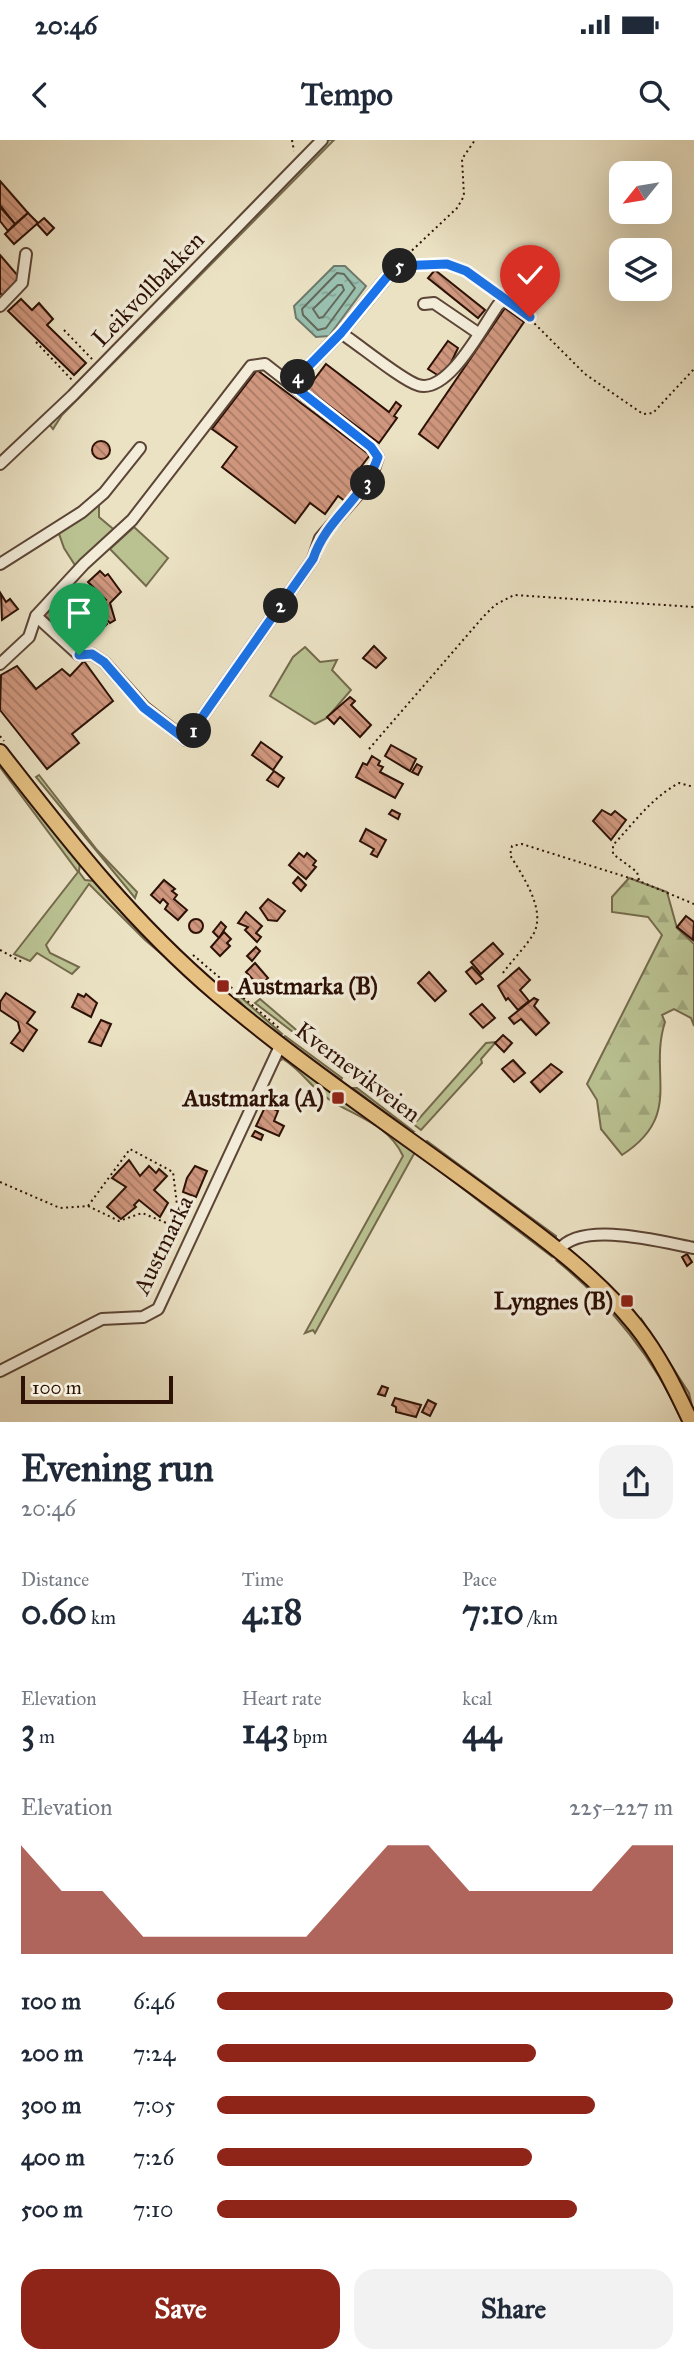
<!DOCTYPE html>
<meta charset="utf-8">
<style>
body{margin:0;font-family:"IM FELL Great Primer",serif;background:#f2f2f3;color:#1f2937;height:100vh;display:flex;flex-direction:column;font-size:26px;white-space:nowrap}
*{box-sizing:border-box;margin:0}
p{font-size:23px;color:#747a83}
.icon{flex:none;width:38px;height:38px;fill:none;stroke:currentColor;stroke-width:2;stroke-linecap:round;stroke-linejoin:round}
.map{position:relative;height:1282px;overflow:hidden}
.details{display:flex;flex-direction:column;background:#fff;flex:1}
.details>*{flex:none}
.needle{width:46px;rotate:240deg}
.tools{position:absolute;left:609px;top:21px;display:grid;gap:14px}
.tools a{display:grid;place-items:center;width:63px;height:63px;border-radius:14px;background:#fff;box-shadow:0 7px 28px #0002;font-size:35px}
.scale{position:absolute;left:21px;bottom:18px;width:152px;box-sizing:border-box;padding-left:7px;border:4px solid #2d1106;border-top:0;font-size:19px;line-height:24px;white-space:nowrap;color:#2d1106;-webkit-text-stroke:5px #f2ecd9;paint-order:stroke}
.pin{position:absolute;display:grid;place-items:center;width:60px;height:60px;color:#fff;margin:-72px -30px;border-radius:50% 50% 50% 0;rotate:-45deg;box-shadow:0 0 7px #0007}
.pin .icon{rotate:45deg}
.km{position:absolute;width:35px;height:35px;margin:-18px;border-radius:50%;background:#222;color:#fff;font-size:19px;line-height:35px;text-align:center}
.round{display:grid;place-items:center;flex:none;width:74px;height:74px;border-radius:21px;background:#f2f2f3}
.overview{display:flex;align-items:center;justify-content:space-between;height:119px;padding:0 21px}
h1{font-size:38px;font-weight:800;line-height:52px}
.figures{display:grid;grid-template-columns:repeat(3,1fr);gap:10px;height:119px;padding:7px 21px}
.figures div{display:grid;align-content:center}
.figures b{font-size:35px;font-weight:800}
.figures small{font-size:19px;font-weight:400}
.figures p{font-size:19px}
.chart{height:196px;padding:14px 21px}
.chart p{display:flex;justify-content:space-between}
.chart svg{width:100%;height:126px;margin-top:7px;fill:#8f2418;opacity:.7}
.primary-button{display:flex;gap:14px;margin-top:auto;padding:14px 21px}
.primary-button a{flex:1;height:80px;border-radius:21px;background:#8f2418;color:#fff;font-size:28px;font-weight:800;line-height:80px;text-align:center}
.primary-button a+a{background:#f2f2f3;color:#1f2937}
ul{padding:0 21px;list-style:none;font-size:23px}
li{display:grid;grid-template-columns:112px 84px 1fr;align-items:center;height:52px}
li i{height:18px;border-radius:9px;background:#8f2418}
.status{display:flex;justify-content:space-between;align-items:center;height:49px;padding:0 35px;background:#fff;direction:ltr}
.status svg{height:19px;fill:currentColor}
header{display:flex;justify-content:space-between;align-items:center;height:91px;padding:0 21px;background:#fff;font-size:32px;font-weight:800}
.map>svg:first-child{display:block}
.green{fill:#bac292;stroke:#746a4c;stroke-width:2}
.forest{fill:url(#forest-firs);stroke:#746a4c;stroke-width:2}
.water{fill:url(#water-ripples);stroke:#6e796b;stroke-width:2}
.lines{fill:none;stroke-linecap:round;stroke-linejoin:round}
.shore{stroke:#63685a;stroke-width:2}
.building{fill:url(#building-back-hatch);stroke:#2d1106;stroke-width:2}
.minor-casing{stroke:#5c4536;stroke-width:14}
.major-casing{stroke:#2d1106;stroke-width:18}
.path{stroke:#2d1106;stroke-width:2;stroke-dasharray:2 3.5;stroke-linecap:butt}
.minor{stroke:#f2ecd9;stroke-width:10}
.major{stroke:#e6c182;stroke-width:14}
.route-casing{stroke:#fff;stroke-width:14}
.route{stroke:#1a73e8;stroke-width:9}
.poi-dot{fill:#8f2418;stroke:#f2ecd9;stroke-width:2.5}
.labels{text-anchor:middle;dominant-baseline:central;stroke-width:7;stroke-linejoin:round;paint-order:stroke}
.street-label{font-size:24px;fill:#2d1106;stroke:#f2ecd9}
.poi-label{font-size:24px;font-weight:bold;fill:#2d1106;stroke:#f2ecd9;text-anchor:end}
</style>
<div class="status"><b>20:46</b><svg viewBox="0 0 49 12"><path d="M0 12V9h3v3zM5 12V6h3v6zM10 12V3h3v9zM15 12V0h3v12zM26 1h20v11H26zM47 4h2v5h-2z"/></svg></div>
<header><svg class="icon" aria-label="back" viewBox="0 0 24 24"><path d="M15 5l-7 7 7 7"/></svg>Tempo<svg class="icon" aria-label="search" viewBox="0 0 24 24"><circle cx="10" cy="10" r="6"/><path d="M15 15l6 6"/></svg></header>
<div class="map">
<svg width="694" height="1282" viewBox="0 0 694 1282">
<defs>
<pattern id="forest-firs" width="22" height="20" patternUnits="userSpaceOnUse" patternTransform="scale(1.75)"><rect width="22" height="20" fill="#bac292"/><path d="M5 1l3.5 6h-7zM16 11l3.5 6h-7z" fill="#a0a67c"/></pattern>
<pattern id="water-ripples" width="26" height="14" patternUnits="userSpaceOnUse" patternTransform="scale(1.75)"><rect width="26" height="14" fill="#99bfae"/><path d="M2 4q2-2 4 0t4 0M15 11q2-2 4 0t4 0" fill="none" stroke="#84a394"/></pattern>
<pattern id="building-back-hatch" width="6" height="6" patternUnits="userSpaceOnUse" patternTransform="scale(1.75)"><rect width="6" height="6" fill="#d0977e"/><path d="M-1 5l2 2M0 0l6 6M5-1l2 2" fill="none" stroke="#a97a65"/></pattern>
</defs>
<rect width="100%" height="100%" fill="#ebe2c4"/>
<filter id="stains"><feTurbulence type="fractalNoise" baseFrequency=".00286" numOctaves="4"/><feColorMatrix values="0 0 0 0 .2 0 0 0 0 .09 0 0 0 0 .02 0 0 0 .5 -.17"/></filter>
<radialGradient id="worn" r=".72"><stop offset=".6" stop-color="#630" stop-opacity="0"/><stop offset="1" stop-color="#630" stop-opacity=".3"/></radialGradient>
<g class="green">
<polygon points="322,0 334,0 62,275 53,289 49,284 33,301 30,298"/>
<polygon points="99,357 99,377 118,393 78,430 64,408 57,388"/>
<polygon points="134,387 168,418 146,446 110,409"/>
<polygon points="305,507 320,522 337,520 332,530 351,550 327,578 315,584 270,556 293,517"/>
<polygon points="0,620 80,722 79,732 85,740 94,741 157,807 270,903 271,907 145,800 89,744 46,805 50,813 79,827 72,834 37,813 30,821 14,814 78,732 0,627"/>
<polygon points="39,635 97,710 137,752 135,758 36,637"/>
<polygon points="235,852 282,894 279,896 256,879 233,854"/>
<polygon points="260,859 321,911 417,981 486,903 496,902 481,919 482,923 421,990 255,863"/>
<polygon points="285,896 342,938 341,940 282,899"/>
<path d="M281,916L298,922L323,947L362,969L415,1012L315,1193L313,1190L305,1193L403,1016C386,978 342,975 315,948C304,937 297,928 283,919L274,923Z"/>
<polygon points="353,948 357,948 413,991 409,991"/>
<polygon points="427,1001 556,1096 556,1099 425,1003"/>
<polygon points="420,1016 549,1109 551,1116"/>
<path d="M563,1120C616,1166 655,1218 686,1281H682C655,1219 610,1164 557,1121Z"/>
<polygon points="642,1180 689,1253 694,1275 642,1181"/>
</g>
<path class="forest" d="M629,738L667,752L677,788L694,804V886L691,878L674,869L662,875L665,882C648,935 684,975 622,1015L601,989L597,960L587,944L662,795L648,777L612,772V757Z"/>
<polygon class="water" points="334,126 345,126 366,146 329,196 316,197 296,178 294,166"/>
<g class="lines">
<g class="shore">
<polygon points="337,133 344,134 355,148 326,188 318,190 303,175 302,169"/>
<polygon points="338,145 342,145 344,150 323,177 319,178 313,169"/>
</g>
</g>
<g class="building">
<polygon points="0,41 28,73 15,84 0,65"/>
<polygon points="0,67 15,84 8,91 0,81"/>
<polygon points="28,73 38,83 14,104 5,94"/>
<polygon points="44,78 54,88 47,95 37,84"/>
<polygon points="0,115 19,137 19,142 3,156 0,153"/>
<polygon points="435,130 485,170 478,178 428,138"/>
<polygon points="21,159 32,170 39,163 53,179 47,185 86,223 74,235 8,171"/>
<polygon points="505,168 524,182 438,308 419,294"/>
<polygon points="448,201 458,208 446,233 443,231 439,236 428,229"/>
<polygon points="326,224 389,272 396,262 401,266 394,276 397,278 379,303 307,249"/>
<polygon points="257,230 370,315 354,336 364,343 349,364 338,356 325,374 310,363 295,383 222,327 237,307 212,289"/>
<circle cx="101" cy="310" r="9"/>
<polygon points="100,431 105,436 108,434 121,452 110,463 115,480 110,483 105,478 106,467 102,463 106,460 88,442"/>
<polygon points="1,454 6,462 10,459 18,469 2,480"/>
<polygon points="58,460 80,482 93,470 107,484 79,511 43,475"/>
<polygon points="374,506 386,518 376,528 363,518"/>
<polygon points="84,521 113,561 72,594 79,603 47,629 0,570 1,535 17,526 36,549 62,529 70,536"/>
<polygon points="350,557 355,561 351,565 371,585 360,597 340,577 334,584 327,577"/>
<polygon points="261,602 282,617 273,630 252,615"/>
<polygon points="391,605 416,619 410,631 385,616"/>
<polygon points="372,616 380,621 378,625 383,627 380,632 403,644 395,658 356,637 363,623 367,625"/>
<polygon points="417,624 422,627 418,635 412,632"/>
<polygon points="274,631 284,638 278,647 267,640"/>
<polygon points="392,670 400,674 398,679 389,674"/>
<polygon points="602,670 611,675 615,671 626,680 611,700 593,681"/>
<polygon points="366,689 386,700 377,717 371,714 374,709 360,701"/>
<polygon points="299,713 304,717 307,713 316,721 313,725 316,727 306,739 289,725"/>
<polygon points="298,737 306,745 301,751 293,743"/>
<polygon points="164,740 175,749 172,751 177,755 174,759 187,770 178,780 165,769 168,764 163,759 160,763 151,755"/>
<polygon points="268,759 285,771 277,781 268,780 260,768"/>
<polygon points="246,772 262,786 256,793 261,797 257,802 245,790 248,787 238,783"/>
<polygon points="686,776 694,782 693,800 677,787"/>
<circle cx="196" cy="786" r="7"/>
<polygon points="221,782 226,787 219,798 213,792"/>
<polygon points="224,792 231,799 227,803 230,806 220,816 211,807"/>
<polygon points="493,803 503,814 481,834 471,822"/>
<polygon points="256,807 260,811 252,821 247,816"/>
<polygon points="255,823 268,838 260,847 246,832"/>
<polygon points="472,827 483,839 476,844 466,832"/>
<polygon points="519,828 530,840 520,850 529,861 518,870 508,858 506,860 498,846"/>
<polygon points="429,832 446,851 435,861 418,843"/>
<polygon points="6,853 35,872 27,883 37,890 23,911 11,903 20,891 18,882 0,870 0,862"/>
<polygon points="78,854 84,857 86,854 97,863 91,877 72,867"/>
<polygon points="534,858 538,860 534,866 549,883 536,895 521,879 514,884 509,878"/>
<polygon points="482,864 495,878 483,888 470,874"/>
<polygon points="101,880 111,884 101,906 89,902"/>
<polygon points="503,895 512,903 504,912 495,903"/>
<polygon points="513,920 525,933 514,942 502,929"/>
<polygon points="551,924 562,932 540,952 531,942"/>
<polygon points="266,965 278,971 274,981 284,986 279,996 256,986"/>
<polygon points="255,991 263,995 261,1000 252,996"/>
<polygon points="129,1020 140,1036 149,1026 156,1033 159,1029 167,1036 154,1050 168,1063 160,1077 139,1060 134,1065 136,1067 121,1079 107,1067 126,1047 112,1038"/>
<polygon points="195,1026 207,1031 196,1057 183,1052 187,1038"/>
<polygon points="687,1114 692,1122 687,1126 682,1117"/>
<polygon points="382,1246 388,1248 385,1256 378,1254"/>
<polygon points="395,1258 421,1265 416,1277 396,1272 396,1267 392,1265"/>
<polygon points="428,1260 436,1264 430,1276 422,1272"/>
</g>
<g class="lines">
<defs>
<g id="minor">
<polyline points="424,164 434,163 478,193"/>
<polyline points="0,166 22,143 26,114"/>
<path d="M341,193C358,204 403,241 418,245C448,255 483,186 498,165L507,158"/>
<polygon points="265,224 371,307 378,317 370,341 320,398 313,419 186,600 144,567 104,522 92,514 79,515 36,476 84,424 132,380 251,226"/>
<polyline points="291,244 341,193 396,126"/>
<polyline points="0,324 73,255 322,0"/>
<polyline points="0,424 82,372 104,353 140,308"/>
<polyline points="0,524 29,497 36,476"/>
<path d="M559,1110C581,1080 662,1102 694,1108"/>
<polyline points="0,1231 102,1179 143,1177 158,1169 281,904"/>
</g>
<path id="major" d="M0,612C70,702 131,781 218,855C301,925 393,987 480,1051C535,1092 593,1132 636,1186C659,1215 675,1248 691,1282"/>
</defs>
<use href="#minor" class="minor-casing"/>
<use href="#major" class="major-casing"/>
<g class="path">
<polyline points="292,0 294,11"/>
<polyline points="404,118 457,68 464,56 462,19 475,0"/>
<polyline points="407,125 447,124 496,151"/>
<polyline points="515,164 585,234 643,274 653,273 694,229"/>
<polyline points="64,190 92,219"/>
<polyline points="36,202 72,240"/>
<polyline points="0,596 4,601"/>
<polyline points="369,609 483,477 495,465 514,455 694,467"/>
<path d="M639,740L637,732L613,714V705C635,682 650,659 679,643L694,647"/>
<polyline points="0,810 24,823"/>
<polyline points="193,815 279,888"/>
<path d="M503,833C512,820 526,807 534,793C546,769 522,735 510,715L512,706L522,704L639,741L694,764"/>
<polyline points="0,1042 60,1068 88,1066 119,1081 142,1073 169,1084"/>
<polyline points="88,1066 130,1009 173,1032 177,1065"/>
</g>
<use href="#minor" class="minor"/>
<use href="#major" class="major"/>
</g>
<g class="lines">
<defs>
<path id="route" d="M79,515L92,514L104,522L144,568L186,600L313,419C327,377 363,361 378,317L371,307L291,244L341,193L396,126L447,124L466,131L530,177"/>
</defs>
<use href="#route" class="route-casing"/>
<use href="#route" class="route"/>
</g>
<g class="poi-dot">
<rect x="216" y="839" width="14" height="14" rx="3.5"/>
<rect x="331" y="951" width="14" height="14" rx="3.5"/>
<rect x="620" y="1154" width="14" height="14" rx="3.5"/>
</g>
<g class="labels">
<g class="street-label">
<text transform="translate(148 149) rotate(-46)">Leikvollbakken</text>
<text transform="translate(358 932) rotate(37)">Kvernevikveien</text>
<text transform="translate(163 1105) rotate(-64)">Austmarka</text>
</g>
<g class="poi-label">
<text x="237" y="846" text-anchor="start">Austmarka (B)</text>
<text x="324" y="958">Austmarka (A)</text>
<text x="613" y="1161">Lyngnes (B)</text>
</g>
</g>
<rect width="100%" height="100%" filter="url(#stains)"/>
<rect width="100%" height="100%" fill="url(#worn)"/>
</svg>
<div class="tools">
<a><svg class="needle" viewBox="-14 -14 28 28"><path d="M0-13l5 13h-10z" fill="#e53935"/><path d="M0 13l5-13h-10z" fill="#747a83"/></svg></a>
<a><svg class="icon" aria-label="layers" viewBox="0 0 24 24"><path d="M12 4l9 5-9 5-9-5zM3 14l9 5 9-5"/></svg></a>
</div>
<div class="scale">100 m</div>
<div class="pin" style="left:79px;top:515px;background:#1e9e55"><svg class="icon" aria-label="arrive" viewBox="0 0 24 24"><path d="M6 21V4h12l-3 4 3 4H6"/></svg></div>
<div class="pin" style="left:530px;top:177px;background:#d93025"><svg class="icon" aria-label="check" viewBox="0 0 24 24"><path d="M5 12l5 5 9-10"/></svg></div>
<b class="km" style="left:194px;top:591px">1</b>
<b class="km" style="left:281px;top:466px">2</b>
<b class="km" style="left:368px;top:343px">3</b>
<b class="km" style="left:298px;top:237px">4</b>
<b class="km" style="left:400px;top:126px">5</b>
</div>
<section class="details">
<div class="overview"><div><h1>Evening run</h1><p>20:46</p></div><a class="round"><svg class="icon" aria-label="share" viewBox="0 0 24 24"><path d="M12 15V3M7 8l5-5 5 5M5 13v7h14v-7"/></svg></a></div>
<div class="figures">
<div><p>Distance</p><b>0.60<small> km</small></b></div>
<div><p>Time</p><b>4:18</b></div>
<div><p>Pace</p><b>7:10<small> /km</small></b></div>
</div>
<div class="figures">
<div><p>Elevation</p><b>3<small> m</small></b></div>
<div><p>Heart rate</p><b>143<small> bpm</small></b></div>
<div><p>kcal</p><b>44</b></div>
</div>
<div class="chart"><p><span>Elevation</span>225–227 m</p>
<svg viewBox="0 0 160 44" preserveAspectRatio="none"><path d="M0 44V6L10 22L20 22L30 38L40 38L50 38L60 38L70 38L80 22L90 6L100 6L110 22L120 22L130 22L140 22L150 6L160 6V44z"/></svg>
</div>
<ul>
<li><b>100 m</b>6:46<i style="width:100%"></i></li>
<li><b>200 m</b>7:24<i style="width:70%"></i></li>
<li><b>300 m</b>7:05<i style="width:83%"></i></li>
<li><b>400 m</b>7:26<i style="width:69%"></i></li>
<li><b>500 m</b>7:10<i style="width:79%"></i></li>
</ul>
<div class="primary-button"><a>Save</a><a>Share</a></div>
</section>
